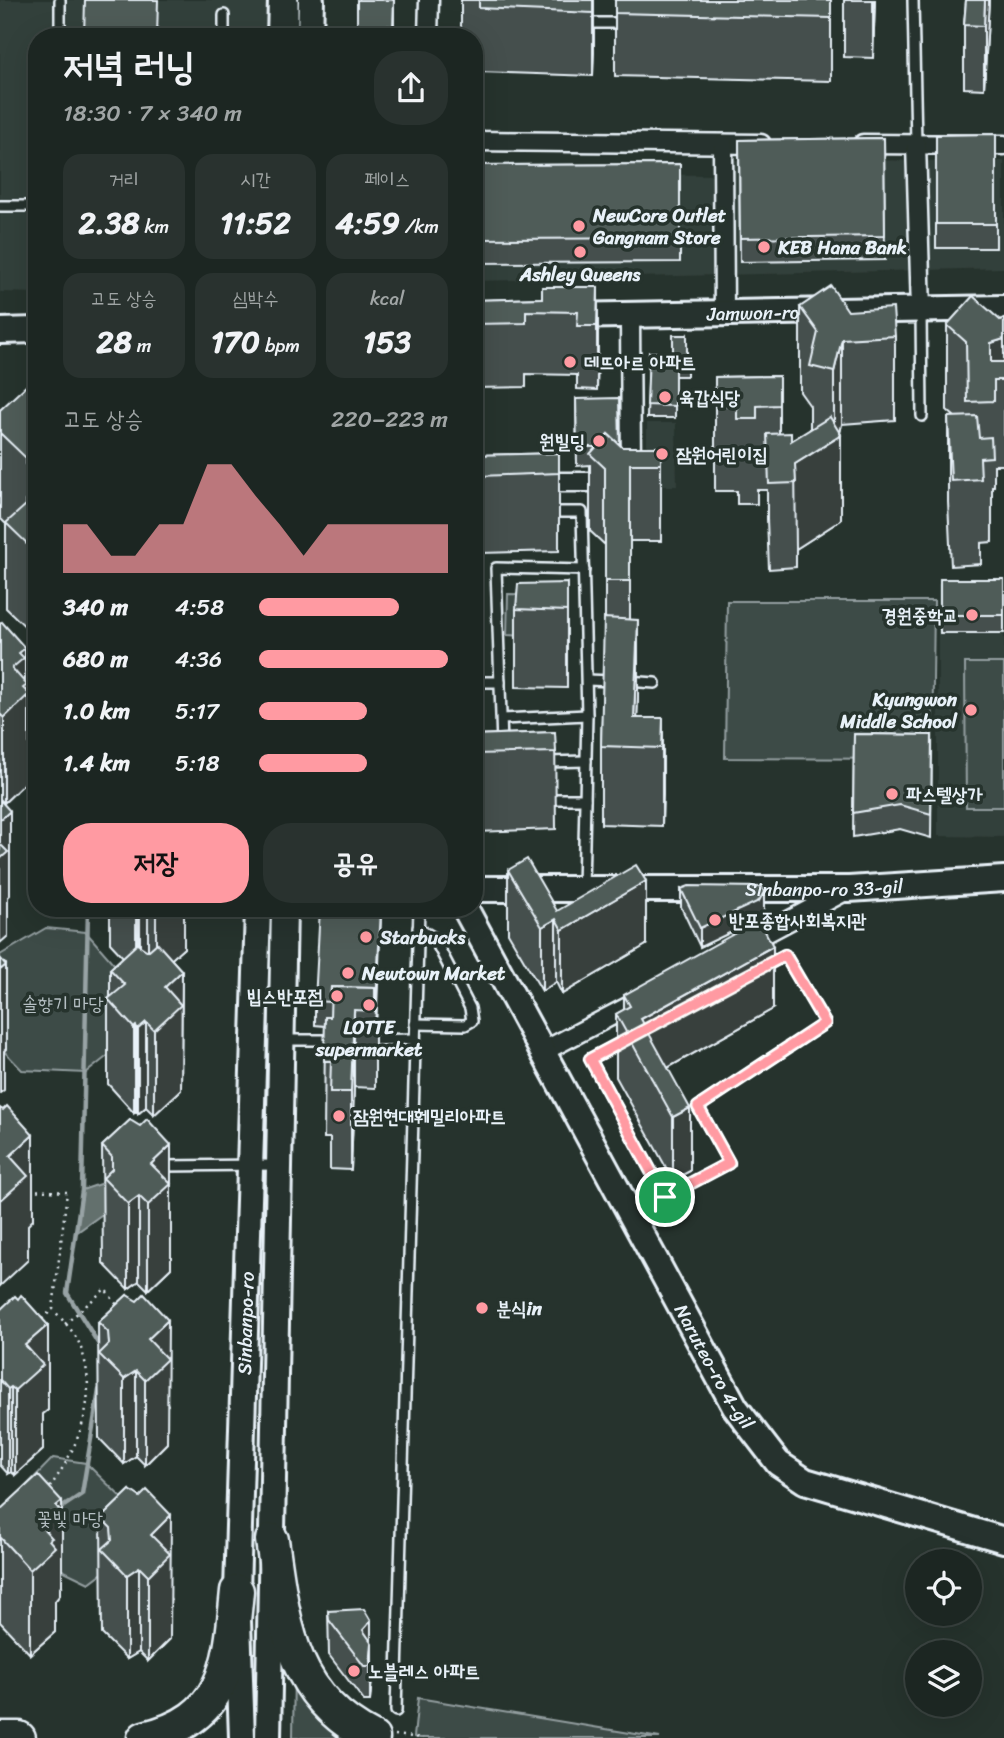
<!DOCTYPE html>
<html lang="ko">
<meta charset="utf-8">
<style>
body{margin:0;font-family:Sriracha,"Poor Story",sans-serif;background:#29322f;color:#f1f3f6;height:100vh;display:flex;flex-direction:column;font-size:26px;white-space:nowrap}
*{box-sizing:border-box;margin:0}
p{font-size:23px;color:#a0a5a5}
.icon{flex:none;width:38px;height:38px;fill:none;stroke:currentColor;stroke-width:2;stroke-linecap:round;stroke-linejoin:round}
.map{position:relative;flex:1;overflow:hidden}
.sheet{position:absolute;left:28px;top:28px;width:455px;height:889px;display:flex;flex-direction:column;background:#1c2622;border-radius:28px;box-shadow:0 7px 28px #0002,0 0 0 2px #3a4340}
.sheet>*{flex:none}
.controls{position:absolute;left:905px;top:1549px;display:grid;gap:14px}
.controls a{display:grid;place-items:center;width:77px;height:77px;border-radius:50%;background:#1c2622;box-shadow:0 7px 28px #0002,0 0 0 2px #3a4340;font-size:35px}
.pin{position:absolute;display:grid;place-items:center;width:60px;height:60px;color:#fff;margin:-30px;border:4px solid #fff;border-radius:50%;box-shadow:0 2px 7px #0007}
.round{display:grid;place-items:center;flex:none;width:74px;height:74px;border-radius:28px;background:#29322f}
.summary{display:flex;align-items:center;justify-content:space-between;height:119px;padding:0 35px}
h1{font-size:38px;font-weight:700;line-height:52px}
.metrics{display:grid;grid-template-columns:repeat(3,1fr);gap:10px;height:119px;padding:7px 35px}
.metrics div{display:grid;align-content:center;border-radius:18px;background:#29322f;text-align:center}
.metrics b{font-size:30px;font-weight:700}
.metrics small{font-size:19px;font-weight:400}
.metrics p{font-size:19px}
.chart{height:196px;padding:14px 35px}
.chart p{display:flex;justify-content:space-between}
.chart svg{width:100%;height:126px;margin-top:7px;fill:#ff9aa2;opacity:.7}
.cta{display:flex;gap:14px;margin-top:auto;padding:14px 35px}
.cta a{flex:1;height:80px;border-radius:28px;background:#ff9aa2;color:#111;font-size:28px;font-weight:700;line-height:80px;text-align:center}
.cta a+a{background:#29322f;color:#f1f3f6}
ul{padding:0 35px;list-style:none;font-size:23px}
li{display:grid;grid-template-columns:112px 84px 1fr;align-items:center;height:52px}
li i{height:18px;border-radius:9px;background:#ff9aa2}
.map>svg:first-child{display:block}
.built{fill:#333f3a}
.green{fill:#3e4b47;stroke:#939ea0;stroke-width:2}
.water{fill:#636f6d;stroke:#98a3a5;stroke-width:2}
.lines{fill:none;stroke-linecap:round;stroke-linejoin:round}
.stream{stroke:#98a3a5;stroke-width:4.5}
.lane-casing{stroke:#e8f1f8;stroke-width:14}
.street-casing{stroke:#e8f1f8;stroke-width:23}
.secondary-casing{stroke:#e8f1f8;stroke-width:30}
.highway-casing{stroke:#e8f1f8;stroke-width:37}
.path{stroke:#e8f1f8;stroke-width:2.5;stroke-dasharray:2 5;stroke-linecap:butt}
.lane{stroke:#26332d;stroke-width:9}
.street{stroke:#26332d;stroke-width:18}
.secondary{stroke:#26332d;stroke-width:24}
.highway{stroke:#26332d;stroke-width:32}
.wall{fill:#454f4d;stroke:#e8f1f8;stroke-width:2}
.shaded-wall{fill:#38403e;stroke:#e8f1f8;stroke-width:2}
.building{fill:#505c59;stroke:#e8f1f8;stroke-width:2}
.route-casing{stroke:#fff;stroke-width:14}
.route{stroke:#ff9aa2;stroke-width:9}
.poi-dot{fill:#ff9aa2;stroke:#26332d;stroke-width:2.5}
.labels{text-anchor:middle;dominant-baseline:central;stroke-width:7;stroke-linejoin:round;paint-order:stroke}
.poi-label{font-size:19px;font-weight:bold;fill:#e8f1f8;stroke:#26332d;text-anchor:start}
.street-label{font-size:19px;fill:#e8f1f8;stroke:#26332d}
.park-label{font-size:19px;fill:#b5bfc3;stroke:#26332d}
</style>
<div class="map">
<svg width="1004" height="1738" viewBox="0 0 1004 1738">
<rect width="100%" height="100%" fill="#26332d"/>
<filter id="ink" filterUnits="userSpaceOnUse"><feTurbulence type="fractalNoise" baseFrequency=".0143" numOctaves="2"/><feDisplacementMap in="SourceGraphic" scale="14" xChannelSelector="R" yChannelSelector="G"/><feConvolveMatrix kernelMatrix="1 2 1 2 8 2 1 2 1" color-interpolation-filters="sRGB"/></filter>
<g filter="url(#ink)">
<g class="built">
<polygon points="0,0 325,0 325,37 37,37 37,293 0,292"/>
<polygon points="726,160 1004,161 1004,268 474,281 474,173 723,175"/>
<polygon points="647,423 676,423 677,486 647,486"/>
<polygon points="938,584 1004,584 1004,837 938,836"/>
</g>
<g class="green">
<polygon points="508,594 563,595 562,638 507,635"/>
<polygon points="727,601 934,601 932,759 725,758"/>
<polygon points="965,663 1004,663 1004,807 966,807"/>
<polygon points="37,666 37,699 31,700 14,670"/>
<polygon points="46,928 86,932 121,972 110,1054 86,1073 22,1070 0,1047 0,955"/>
<polygon points="53,1458 86,1463 131,1507 134,1549 89,1583 25,1552 15,1497"/>
<polygon points="294,1671 317,1713 342,1738 293,1738"/>
<polygon points="418,1698 660,1738 420,1738 414,1737"/>
</g>
<polygon class="water" points="117,1178 108,1210 76,1233 82,1190"/>
<g class="lines">
<g class="stream">
<polyline points="27,701 37,714"/>
<polyline points="88,908 82,1190 67,1293 101,1348"/>
<polyline points="58,1510 82,1494 99,1390"/>
</g>
<defs>
<g id="lane">
<polyline points="913,0 916,144"/>
<polyline points="224,15 224,37"/>
<polyline points="582,23 624,23"/>
<polyline points="60,37 60,0"/>
<polyline points="293,37 293,0"/>
<polyline points="0,206 37,206"/>
<polyline points="921,311 922,416"/>
<polyline points="549,512 582,512 587,715 583,888"/>
<polyline points="587,680 613,681"/>
<polyline points="627,681 655,683"/>
<polyline points="474,682 500,682"/>
<polyline points="502,719 587,715"/>
<polyline points="502,745 496,568 584,570"/>
<polyline points="546,762 586,761"/>
<polyline points="547,799 585,799"/>
<polyline points="415,1024 465,1025 472,1021 470,1008 434,938 418,928"/>
<polyline points="284,1040 336,1040"/>
<polyline points="364,1040 415,1039"/>
<polyline points="624,1041 590,1059 665,1197"/>
<polyline points="162,1166 278,1165"/>
<polyline points="632,1214 729,1163 698,1107 825,1023 785,955 763,967"/>
<polyline points="396,1711 419,908"/>
</g>
<g id="street">
<polyline points="428,37 429,0"/>
<polyline points="474,141 761,144"/>
<polyline points="723,144 724,314"/>
<polyline points="863,144 1004,145"/>
<polyline points="916,144 921,311"/>
<polyline points="630,316 631,470"/>
<polyline points="538,482 611,482"/>
<polyline points="747,943 845,891"/>
<polyline points="542,1052 645,998"/>
</g>
<g id="secondary">
<polyline points="280,37 281,0"/>
<polyline points="310,37 311,0"/>
<path id="s1" d="M566,316L1004,308"/>
<polyline points="0,331 37,330"/>
<path id="s2" d="M474,889H849L1004,879"/>
<path id="s3" d="M465,908L735,1407L778,1463L805,1481L1004,1540"/>
<path id="s4" d="M242,1738L237,1591L258,908"/>
<polyline points="268,1738 284,908"/>
</g>
<g id="highway">
<path d="M272,1540C284,1622 289,1696 373,1738"/>
<polyline points="0,1738 19,1738"/>
<path d="M144,1738C228,1719 230,1662 237,1591"/>
</g>
</defs>
<use href="#lane" class="lane-casing"/>
<use href="#street" class="street-casing"/>
<use href="#secondary" class="secondary-casing"/>
<use href="#highway" class="highway-casing"/>
<g class="path">
<polyline points="30,1190 67,1192 53,1309"/>
<path d="M42,1319L53,1309C61,1319 74,1331 79,1343C101,1396 79,1447 48,1490"/>
<polyline points="65,1324 105,1289 117,1305"/>
<polyline points="395,1735 423,1738"/>
</g>
<use href="#lane" class="lane"/>
<use href="#street" class="street"/>
<use href="#secondary" class="secondary"/>
<use href="#highway" class="highway"/>
</g>
<g class="wall">
<rect x="357" y="0" width="37" height="37"/>
<polygon points="461,0 594,0 593,76 479,72 479,59 474,59 474,37 461,37"/>
<polygon points="831,0 831,81 615,76 615,13"/>
<polygon points="844,0 875,0 873,58 844,57"/>
<polygon points="966,0 989,0 984,89 964,88 964,25"/>
<polygon points="996,134 996,248 936,248 936,135"/>
<polygon points="884,138 885,260 740,262 739,140"/>
<polygon points="680,164 680,262 477,263 477,165"/>
<polygon points="598,287 597,390 577,389 577,375 526,374 526,387 474,388 474,300 542,298"/>
<polygon points="800,307 848,311 895,336 895,420 842,424 840,433 841,520 796,549 796,567 769,569 767,519 767,490 757,490 757,504 737,504 737,491 715,491 715,377 779,376 779,433 791,441 810,430 810,406 800,392"/>
<polygon points="1004,318 1004,465 994,465 994,486 992,486 992,542 981,543 981,564 951,566 948,502 948,417 955,417 947,410 947,325 1000,320"/>
<polygon points="687,335 687,376 675,376 675,418 647,418 649,352 673,352"/>
<polygon points="36,385 37,638 6,608 6,524 0,518 0,410 31,390"/>
<polygon points="576,399 622,447 661,447 661,541 630,541 630,619 638,697 637,718 663,718 662,826 601,824 601,746 605,618 605,545 590,531 590,465 577,466"/>
<polygon points="559,453 559,551 481,553 482,663 474,663 474,455"/>
<rect x="940" y="579" width="64" height="54"/>
<polygon points="567,583 567,688 516,687 516,609"/>
<polygon points="0,624 25,683 27,692 29,779 4,803 0,799"/>
<polygon points="555,732 556,829 474,832 474,735"/>
<polygon points="854,734 932,735 931,838 900,829 853,837"/>
<polygon points="508,870 557,911 646,945 562,994 556,982 542,991 508,933"/>
<polygon points="681,889 764,910 759,919 700,947 681,907"/>
<polygon points="110,908 184,908 184,948 171,959 182,971 181,1090 154,1115 146,1107 138,1114 136,1111 134,1113 108,1084 108,999 110,997 110,969 123,957 110,943"/>
<polygon points="381,908 375,1028 375,1088 354,1087 351,1170 330,1169 330,1138 324,1138 325,1026 315,1025 315,1001"/>
<polygon points="624,995 773,1009 668,1068 690,1171 673,1180 616,1077 616,1014 624,1010"/>
<polygon points="130,1120 171,1229 171,1268 148,1290 139,1281 128,1289 103,1263 102,1146"/>
<polygon points="127,1295 168,1405 167,1406 167,1443 145,1465 136,1456 124,1464 99,1438 98,1322"/>
<polygon points="0,1310 48,1410 43,1414 43,1450 15,1475 11,1472 8,1474 0,1465"/>
<polygon points="130,1490 171,1600 170,1601 170,1639 148,1661 139,1652 127,1659 102,1634 101,1518"/>
<polygon points="0,1510 62,1586 60,1587 60,1595 55,1601 55,1632 30,1654 0,1622"/>
<polygon points="328,1611 371,1640 372,1678 370,1701 364,1701 329,1655"/>
</g>
<g class="shaded-wall">
<polygon points="594,0 594,53 593,76 593,13"/>
<polygon points="873,0 875,0 873,58"/>
<polygon points="985,0 989,0 984,89 984,26"/>
<polygon points="598,287 598,351 597,390 597,326"/>
<polygon points="842,339 842,424 839,437 841,435 841,520 796,549 795,464 834,440 834,372"/>
<polygon points="1004,339 1004,380 994,380 991,402 991,343"/>
<polygon points="37,416 37,542 35,544 35,459 33,419"/>
<polygon points="31,454 31,539 26,543 26,458"/>
<polygon points="638,620 638,697 636,747 634,718"/>
<polygon points="25,648 25,686 27,685 27,697 29,694 29,779 4,803 4,718 12,668 19,653"/>
<polygon points="663,718 663,795 662,826 662,748"/>
<polygon points="10,811 10,895 8,897 8,936 0,943 0,820"/>
<polygon points="646,881 646,945 562,994 562,930"/>
<polygon points="764,892 764,910 759,919 700,947 700,928"/>
<polygon points="136,908 138,908 138,969 136,971"/>
<polygon points="140,908 148,908 148,965 140,972"/>
<polygon points="156,908 184,908 184,948 156,973"/>
<polygon points="381,908 381,922 376,1028 376,1004"/>
<polygon points="556,919 556,982 542,991 542,927"/>
<polygon points="773,946 773,1009 651,1077 641,1019"/>
<polygon points="6,965 6,1049 4,1051 4,1090 0,1093 0,970"/>
<polygon points="182,971 181,1090 154,1115 154,1030 165,987"/>
<polygon points="354,1010 354,1087 351,1170 351,1092"/>
<polygon points="146,1022 146,1107 138,1114 138,1029"/>
<polygon points="136,1026 136,1111 134,1113 134,1028"/>
<polygon points="690,1108 690,1171 673,1180 673,1117"/>
<polygon points="33,1135 33,1220 28,1225 28,1260 0,1286 0,1201 10,1156"/>
<polygon points="171,1145 171,1268 148,1290 148,1205 151,1164"/>
<polygon points="139,1196 139,1281 128,1289 128,1204"/>
<polygon points="168,1320 167,1443 145,1465 145,1380 148,1339"/>
<polygon points="48,1325 48,1410 43,1414 43,1450 15,1475 15,1390 25,1345"/>
<polygon points="136,1371 136,1456 124,1464 124,1379"/>
<polygon points="11,1387 11,1472 8,1474 8,1389"/>
<polygon points="62,1501 62,1586 60,1587 60,1595 55,1601 55,1632 30,1654 30,1570 42,1527 56,1506"/>
<polygon points="171,1515 170,1639 148,1661 148,1576 151,1535"/>
<polygon points="139,1567 139,1652 127,1659 127,1575"/>
<polygon points="371,1621 371,1656 363,1630"/>
<polygon points="372,1643 372,1678 370,1701 370,1666"/>
</g>
<g class="building">
<polygon points="85,0 158,0 157,37 84,37"/>
<polygon points="357,0 394,0 393,26 357,25"/>
<polygon points="479,0 593,0 593,13 479,8"/>
<polygon points="615,0 831,0 831,18 615,13"/>
<polygon points="966,0 985,0 984,26 964,25"/>
<polygon points="996,134 996,224 936,224 936,135"/>
<polygon points="884,138 885,236 740,238 739,140"/>
<polygon points="680,164 680,238 477,239 477,165"/>
<polygon points="831,286 848,311 893,308 895,336 842,339 834,372 810,366 818,332 800,307"/>
<polygon points="542,287 598,287 597,326 577,326 578,312 526,311 526,323 474,324 474,300 542,298"/>
<polygon points="973,296 1000,320 1004,318 1004,339 991,343 991,362 1004,362 1004,380 994,380 994,401 967,402 966,342 947,325"/>
<polygon points="673,335 687,335 687,364 675,364 675,406 647,405 649,352 673,352"/>
<polygon points="779,376 779,405 757,406 757,419 737,419 737,406 715,407 715,377"/>
<polygon points="27,385 31,390 37,385 37,416 33,419 37,424 37,457 35,459 31,454 26,458 0,433 0,410"/>
<polygon points="619,398 620,445 608,434 596,447 577,447 576,399"/>
<polygon points="977,416 979,438 991,437 992,457 980,458 981,479 951,481 948,417"/>
<polygon points="830,417 841,435 795,464 796,483 769,484 767,434 791,433 791,441"/>
<polygon points="608,434 622,447 661,447 661,464 630,464 630,581 605,581 605,468 590,454"/>
<polygon points="559,453 559,473 479,476 482,586 474,586 474,455"/>
<polygon points="37,495 37,553 6,523"/>
<rect x="940" y="579" width="64" height="36"/>
<polygon points="567,583 567,611 516,609 518,584"/>
<polygon points="604,618 638,620 634,718 663,718 662,748 601,746"/>
<polygon points="2,622 25,648 19,653 24,658 12,668 27,685 23,688 29,694 4,718 0,714 0,624"/>
<polygon points="555,732 556,752 474,754 474,735"/>
<polygon points="854,734 932,735 931,814 900,805 853,813"/>
<polygon points="0,800 10,811 0,820"/>
<polygon points="0,844 8,852 0,859"/>
<polygon points="527,859 557,911 636,865 646,881 562,930 556,919 542,927 508,870"/>
<polygon points="689,886 762,887 764,892 759,901 700,928 681,889"/>
<polygon points="320,908 381,908 376,1004 375,988 331,987 330,1002 315,1001"/>
<polygon points="759,920 773,946 641,1019 690,1108 673,1117 616,1014 630,1006 624,995"/>
<polygon points="157,943 182,971 165,987 181,1005 154,1030 146,1022 138,1029 136,1026 134,1028 108,999 125,985 110,969 137,944 148,951"/>
<polygon points="0,958 6,965 0,970"/>
<polygon points="331,987 375,988 375,1011 354,1010 351,1092 330,1092 331,1061 324,1061 325,1017 330,1017"/>
<polygon points="7,1106 33,1135 10,1156 28,1176 0,1201 0,1108 3,1110"/>
<polygon points="147,1119 171,1145 151,1164 171,1184 148,1205 139,1196 128,1204 103,1178 112,1169 112,1157 102,1146 130,1120 140,1126"/>
<polygon points="144,1294 168,1320 148,1339 167,1359 145,1380 136,1371 124,1379 99,1354 109,1344 108,1332 98,1322 127,1295 137,1301"/>
<polygon points="21,1295 48,1325 25,1345 43,1365 15,1390 11,1387 8,1389 0,1380 0,1310 15,1296 18,1299"/>
<polygon points="38,1475 62,1501 56,1506 60,1511 42,1527 52,1538 49,1540 55,1547 30,1570 0,1537 0,1510"/>
<polygon points="130,1490 140,1497 147,1490 171,1515 151,1535 170,1554 148,1576 139,1567 127,1575 102,1549 112,1540 111,1528 101,1518"/>
<polygon points="364,1609 371,1621 363,1630 372,1643 370,1666 364,1666 329,1620 328,1611"/>
</g>
</g>
<g class="lines" filter="url(#ink)">
<defs>
<polygon id="route" points="785,955 825,1023 698,1107 729,1163 665,1197 590,1059"/>
</defs>
<use href="#route" class="route-casing"/>
<use href="#route" class="route"/>
</g>
<g class="poi-dot">
<circle cx="579" cy="226" r="7"/>
<circle cx="764" cy="247" r="7"/>
<circle cx="580" cy="252" r="7"/>
<circle cx="570" cy="362" r="7"/>
<circle cx="665" cy="397" r="7"/>
<circle cx="599" cy="441" r="7"/>
<circle cx="662" cy="454" r="7"/>
<circle cx="972" cy="615" r="7"/>
<circle cx="971" cy="710" r="7"/>
<circle cx="892" cy="794" r="7"/>
<circle cx="715" cy="920" r="7"/>
<circle cx="366" cy="937" r="7"/>
<circle cx="348" cy="973" r="7"/>
<circle cx="337" cy="996" r="7"/>
<circle cx="369" cy="1005" r="7"/>
<circle cx="339" cy="1116" r="7"/>
<circle cx="482" cy="1308" r="7"/>
<circle cx="354" cy="1671" r="7"/>
</g>
<g class="labels">
<g class="poi-label">
<text x="593" y="215">NewCore Outlet<tspan x="593" dy="22">Gangnam Store</tspan></text>
<text x="778" y="247">KEB Hana Bank</text>
<text x="580" y="274" text-anchor="middle">Ashley Queens</text>
<text x="584" y="362">데뜨아르 아파트</text>
<text x="679" y="397">육갑식당</text>
<text x="585" y="441" text-anchor="end">원빌딩</text>
<text x="676" y="454">잠원어린이집</text>
<text x="958" y="615" text-anchor="end">경원중학교</text>
<text x="957" y="699" text-anchor="end">Kyungwon<tspan x="957" dy="22">Middle School</tspan></text>
<text x="906" y="794">파스텔상가</text>
<text x="729" y="920">반포종합사회복지관</text>
<text x="380" y="937">Starbucks</text>
<text x="362" y="973">Newtown Market</text>
<text x="323" y="996" text-anchor="end">빕스반포점</text>
<text x="369" y="1027" text-anchor="middle">LOTTE<tspan x="369" dy="22">supermarket</tspan></text>
<text x="353" y="1116">잠원현대훼밀리아파트</text>
<text x="496" y="1308">분식in</text>
<text x="368" y="1671">노블레스 아파트</text>
</g>
<g class="street-label">
<text stroke="none"><textPath href="#s1" startOffset="187">Jamwon-ro</textPath></text>
<text stroke="none"><textPath href="#s2" startOffset="350">Sinbanpo-ro 33-gil</textPath></text>
<text stroke="none"><textPath href="#s4" startOffset="415">Sinbanpo-ro</textPath></text>
<text stroke="none"><textPath href="#s3" startOffset="522">Naruteo-ro 4-gil</textPath></text>
</g>
<g class="park-label">
<text x="63" y="1003">솔향기 마당</text>
<text x="70" y="1518">꽃빛 마당</text>
</g>
</g>
</svg>
<div class="controls">
<a><svg class="icon" aria-label="locate" viewBox="0 0 24 24"><circle cx="12" cy="12" r="6"/><path d="M12 2v4M12 18v4M2 12h4M18 12h4"/></svg></a>
<a><svg class="icon" aria-label="layers" viewBox="0 0 24 24"><path d="M12 4l9 5-9 5-9-5zM3 14l9 5 9-5"/></svg></a>
</div>
<div class="pin" style="left:665px;top:1197px;background:#1e9e55"><svg class="icon" aria-label="arrive" viewBox="0 0 24 24"><path d="M6 21V4h12l-3 4 3 4H6"/></svg></div>
<section class="sheet">
<div class="summary"><div><h1>저녁 러닝</h1><p>18:30 · 7 × 340 m</p></div><a class="round"><svg class="icon" aria-label="share" viewBox="0 0 24 24"><path d="M12 15V3M7 8l5-5 5 5M5 13v7h14v-7"/></svg></a></div>
<div class="metrics">
<div><p>거리</p><b>2.38<small> km</small></b></div>
<div><p>시간</p><b>11:52</b></div>
<div><p>페이스</p><b>4:59<small> /km</small></b></div>
</div>
<div class="metrics">
<div><p>고도 상승</p><b>28<small> m</small></b></div>
<div><p>심박수</p><b>170<small> bpm</small></b></div>
<div><p>kcal</p><b>153</b></div>
</div>
<div class="chart"><p><span>고도 상승</span>220–223 m</p>
<svg viewBox="0 0 160 44" preserveAspectRatio="none"><path d="M0 44V27L10 27L20 38L30 38L40 27L50 27L60 6L70 6L80 17L90 27L100 38L110 27L120 27L130 27L140 27L150 27L160 27V44z"/></svg>
</div>
<ul>
<li><b>340 m</b>4:58<i style="width:74%"></i></li>
<li><b>680 m</b>4:36<i style="width:100%"></i></li>
<li><b>1.0 km</b>5:17<i style="width:57%"></i></li>
<li><b>1.4 km</b>5:18<i style="width:57%"></i></li>
</ul>
<div class="cta"><a>저장</a><a>공유</a></div>
</section>
</div>
